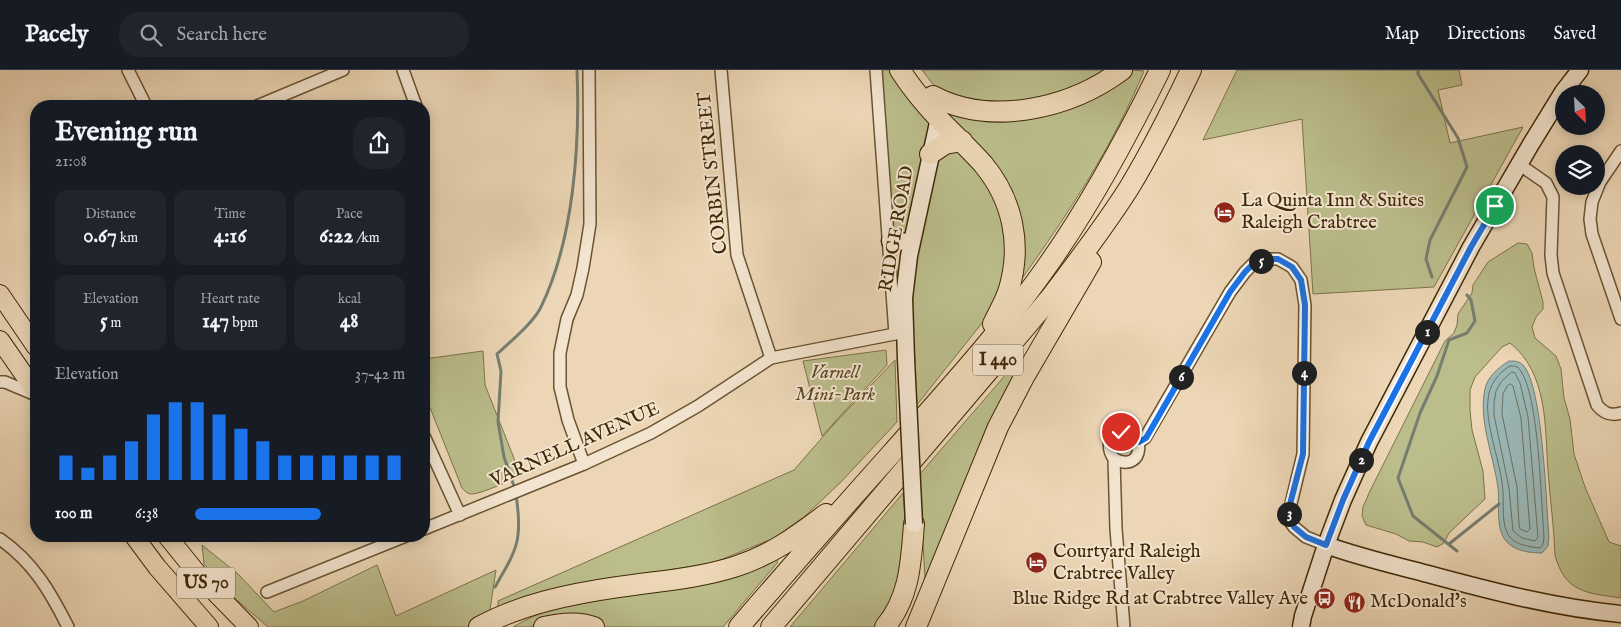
<!DOCTYPE html>
<meta charset="utf-8">
<style>
body{margin:0;font-family:"IM FELL English",serif;background:#20242c;color:#f1f3f6;height:100vh;display:flex;flex-direction:column;font-size:19px;white-space:nowrap}
*{box-sizing:border-box;margin:0}
p{font-size:16px;color:#9ea1a6}
.icon{flex:none;width:28px;height:28px;fill:none;stroke:currentColor;stroke-width:2;stroke-linecap:round;stroke-linejoin:round}
.map{position:relative;flex:1;overflow:hidden}
.side{position:absolute;left:30px;top:30px;width:400px;height:442px;display:flex;flex-direction:column;background:#171b24;border-radius:20px;box-shadow:0 2px 12px #0003}
.side>*{flex:none}
.needle{width:32px;rotate:156deg}
.tools{position:absolute;left:1555px;top:15px;display:grid;gap:10px}
.tools a{display:grid;place-items:center;width:50px;height:50px;border-radius:50%;background:#171b24;box-shadow:0 2px 12px #0003;font-size:25px}
.pin{position:absolute;display:grid;place-items:center;width:42px;height:42px;color:#fff;margin:-21px;border:2px solid #fff;border-radius:50%;box-shadow:0 1px 5px #0007}
.km{position:absolute;width:25px;height:25px;margin:-12px;border-radius:50%;background:#222;color:#fff;font-size:14px;line-height:25px;text-align:center}
.round{display:grid;place-items:center;flex:none;width:52px;height:52px;border-radius:20px;background:#20242c}
.overview{display:flex;align-items:center;justify-content:space-between;height:85px;padding:0 25px}
h1{font-size:28px;font-weight:700;line-height:38px}
.figures{display:grid;grid-template-columns:repeat(3,1fr);gap:8px;height:85px;padding:5px 25px}
.figures div{display:grid;align-content:center;border-radius:12px;background:#20242c;text-align:center}
.figures b{font-size:21px;font-weight:700}
.figures small{font-size:14px;font-weight:400}
.figures p{font-size:14px}
.chart{height:140px;padding:10px 25px}
.chart p{display:flex;justify-content:space-between}
.chart svg{width:100%;height:90px;margin-top:5px;stroke:#1a73e8;stroke-width:6}
ul{padding:0 25px;list-style:none;font-size:16px}
li{display:grid;grid-template-columns:80px 60px 1fr;align-items:center;height:38px}
li i{height:12px;border-radius:6px;background:#1a73e8}
header{display:flex;align-items:center;gap:30px;box-sizing:border-box;height:70px;padding:0 25px;background:#171b24;border-bottom:1px solid #363941}
header strong{font-size:24px}
nav{display:flex;gap:28px;margin-inline-start:auto;font-size:18px}
.search{width:350px;height:45px;background:#20242c;display:flex;align-items:center;gap:12px;box-sizing:border-box;padding:0 18px;border-radius:20px;color:#9ea1a6;font-size:19px}
.map>svg:first-child{display:block}
.green{fill:#bbbd8b;stroke:#7d7348}
.water{fill:#9ab7b6;stroke:#767e70}
.lines{fill:none;stroke-linecap:round;stroke-linejoin:round}
.shore{stroke:#6c705e;stroke-width:1}
.stream{stroke:#767e70;stroke-width:3}
.street-casing{stroke:#6a5432;stroke-width:14}
.secondary-casing{stroke:#3f2906;stroke-width:19}
.primary-casing{stroke:#3f2906;stroke-width:20}
.highway-casing{stroke:#3f2906;stroke-width:22}
.street{stroke:#f3e4cf;stroke-width:11}
.secondary{stroke:#f3e4cf;stroke-width:16}
.primary{stroke:#ecd6b5;stroke-width:18}
.highway{stroke:#ecd6b5;stroke-width:20}
.secondary-bridge-casing{stroke:#3f2906;stroke-width:19;stroke-linecap:butt}
.secondary-bridge{stroke:#f3e4cf;stroke-width:16}
.route-casing{stroke:#fff;stroke-width:10}
.route{stroke:#1a73e8;stroke-width:6}
.labels{text-anchor:middle;dominant-baseline:central;stroke-width:4;stroke-linejoin:round;paint-order:stroke}
.shield{fill:#f3e4cf;stroke:#756142;stroke-width:1}
.shield-label{font-size:18px;font-weight:bold;fill:#3f2906}
.street-label{font-size:19px;fill:#3f2906;stroke:#f3e4cf}
.poi-label{font-size:19px;fill:#3f2906;stroke:#f3e4cf;text-anchor:start}
.park-label{font-size:19px;font-style:italic;fill:#584721;stroke:#f3e4cf}
</style>
<header>
<strong>Pacely</strong>
<div class="search"><svg class="icon" aria-label="search" viewBox="0 0 24 24"><circle cx="10" cy="10" r="6"/><path d="M15 15l6 6"/></svg>Search here</div>
<nav><a>Map</a><a>Directions</a><a>Saved</a></nav>
</header>
<div class="map">
<svg width="1621" height="557" viewBox="0 0 1621 557">
<rect width="100%" height="100%" fill="#ecd6b5"/>
<filter id="stains"><feTurbulence type="fractalNoise" baseFrequency=".004" numOctaves="4"/><feColorMatrix values="0 0 0 0 .2 0 0 0 0 .09 0 0 0 0 .02 0 0 0 .5 -.17"/></filter>
<radialGradient id="worn" r=".72"><stop offset=".6" stop-color="#630" stop-opacity="0"/><stop offset="1" stop-color="#630" stop-opacity=".3"/></radialGradient>
<g class="green">
<polygon points="880,0 896,0 934,48 907,162 899,163 893,156"/>
<polygon points="922,0 1109,0 1054,27 996,35 939,22"/>
<path d="M1132,0L1144,1C1113,76 1068,144 1021,210L1019,149L944,47L950,39L978,44L1121,8Z"/>
<polygon points="1237,0 1459,0 1462,15 1438,20 1450,73 1523,57 1434,217 1313,224 1302,49 1203,70"/>
<polygon points="959,80 993,116 1011,168 998,233 916,336 909,219 937,88 947,82"/>
<path d="M1518,173L1527,174L1532,183L1534,198L1543,232V239L1536,247L1532,257L1535,268L1556,286L1561,299L1564,328L1570,349L1574,384L1585,417L1609,472L1621,476V528C1587,523 1565,523 1555,485C1554,456 1550,429 1548,401C1545,357 1548,303 1510,273L1502,277L1475,307L1470,320V340L1472,360L1483,401L1485,429L1449,463L1444,473L1437,477L1423,472L1409,471L1396,464L1366,455L1362,446L1363,437L1369,423L1445,271L1454,263L1457,255L1458,244L1472,223L1473,215L1488,192Z"/>
<polygon points="886,280 887,295 822,366 803,291"/>
<path d="M483,281L485,315L521,406C511,410 481,424 472,424C467,424 465,421 462,418L425,325L424,321V289Z"/>
<polygon points="1021,287 1025,290 925,508 919,405"/>
<polygon points="895,290 897,352 840,413 805,446 774,468 713,493 583,513 498,539 498,531 794,400 834,354"/>
<polygon points="903,423 909,489 880,557 790,557"/>
<polygon points="202,475 238,504 274,542 303,531 377,495 396,546 496,500 489,546 470,557 268,557 231,525 204,494"/>
<path d="M776,489L778,492L723,557H606L583,548L543,552L530,557H513C571,522 639,527 703,515C728,510 752,498 776,489Z"/>
</g>
<path class="water" d="M1509,291C1514,291 1519,291 1523,295C1543,316 1546,434 1549,467L1548,476L1542,483C1530,483 1514,481 1506,471C1495,458 1500,434 1498,418C1494,387 1478,350 1485,319C1487,307 1499,297 1509,291Z"/>
<g class="lines">
<g class="shore">
<path d="M1510,296C1514,296 1518,296 1520,300C1539,324 1541,432 1544,467L1543,474L1540,478C1530,477 1515,475 1509,466C1501,455 1504,434 1503,421C1501,393 1485,355 1488,330C1489,315 1498,303 1510,296Z"/>
<polygon points="1512,302 1515,303 1520,313 1528,347 1538,467 1535,471 1522,468 1513,461 1509,418 1494,345 1494,332 1496,321 1501,312"/>
<polygon points="1511,314 1513,316 1521,348 1530,459 1527,462 1520,459 1519,455 1517,417 1502,344 1503,324 1507,316"/>
</g>
<g class="stream">
<polyline points="1418,0 1418,4 1458,68 1467,97 1430,170 1426,189 1432,207"/>
<path d="M515,419L504,387L498,352L501,301L497,284C510,272 534,252 541,237C574,169 580,74 577,0"/>
<polyline points="1449,474 1499,434"/>
<polyline points="1457,481 1413,446 1398,408 1420,343 1437,306 1449,270 1467,263 1475,251 1471,230 1467,225"/>
<path d="M495,517C517,479 523,470 516,425"/>
</g>
<defs>
<g id="street">
<polyline points="128,0 146,36"/>
<polyline points="403,0 416,36"/>
<polyline points="721,0 737,185 771,288"/>
<polyline points="876,0 895,264"/>
<polyline points="257,36 343,0"/>
<polyline points="1621,81 1600,112 1592,132 1590,149 1592,164 1621,249"/>
<path d="M1520,95L1546,113L1553,127L1551,185L1553,203L1597,335C1604,344 1611,346 1621,343"/>
<polyline points="0,312 5,312 36,325"/>
<polyline points="424,366 460,445"/>
<polyline points="1139,372 1145,368 1230,222 1245,202 1254,193 1266,189 1278,189 1292,197 1301,210 1305,235 1303,384 1289,442 1291,453 1294,457 1306,467 1326,475"/>
<path d="M1114,389C1146,405 1146,355 1119,363C1106,367 1108,380 1114,389L1116,459L1124,557"/>
<polyline points="584,394 568,350 560,317 560,283 567,249 577,225 583,198 590,154 589,0"/>
<polyline points="424,459 584,394 651,363 698,336 771,288 905,262"/>
<path d="M0,469C33,492 50,521 68,557"/>
<polyline points="267,522 406,466"/>
</g>
<g id="secondary">
<polyline points="890,171 911,172"/>
<polyline points="906,289 904,228 909,186 939,48 938,38"/>
<path d="M1326,475C1359,487 1394,495 1428,504C1491,521 1556,538 1621,544"/>
<polyline points="1301,557 1303,546 1326,475 1343,430 1369,372 1471,177 1531,74 1563,22 1580,0"/>
</g>
<g id="primary">
<polyline points="0,224 36,277"/>
<polyline points="0,270 36,322"/>
<polyline points="134,466 157,497 209,557"/>
<polyline points="167,466 201,508 249,557"/>
</g>
<g id="highway">
<path d="M900,0C911,17 924,33 938,48C953,64 969,78 983,94C1013,130 1022,175 1009,219C1005,232 998,243 993,254"/>
<path d="M933,26C992,57 1071,38 1122,0"/>
<polyline points="930,84 945,74 962,71"/>
<path d="M479,557C521,534 570,524 618,517C658,511 695,509 734,497C771,485 796,467 826,444"/>
<path d="M544,557C561,553 578,551 594,557"/>
<path d="M739,557C789,499 840,441 891,384C944,324 999,264 1045,199C1090,136 1126,69 1160,0"/>
<path d="M771,557L1051,227C1078,191 1105,156 1129,118C1152,80 1172,40 1191,0"/>
<path d="M885,557C910,527 911,492 914,454"/>
<polyline points="916,557 998,357 1024,307 1091,192"/>
</g>
</defs>
<use href="#street" class="street-casing"/>
<use href="#secondary" class="secondary-casing"/>
<use href="#primary" class="primary-casing"/>
<use href="#highway" class="highway-casing"/>
<use href="#street" class="street"/>
<use href="#secondary" class="secondary"/>
<use href="#primary" class="primary"/>
<use href="#highway" class="highway"/>
<defs>
<polyline id="secondary-bridge" points="906,289 914,454"/>
</defs>
<use href="#secondary-bridge" class="secondary-bridge-casing"/>
<use href="#secondary-bridge" class="secondary-bridge"/>
</g>
<g class="lines">
<defs>
<path id="route" d="M1121,362C1130,362 1134,365 1139,372L1146,368L1230,222L1245,202L1254,193L1266,189H1278L1292,197L1301,210L1305,235L1303,384L1288,442L1294,457L1306,467L1326,475L1343,430L1369,372L1471,177L1495,136"/>
</defs>
<use href="#route" class="route-casing"/>
<use href="#route" class="route"/>
</g>
<defs>
<symbol id="hotel-disc" viewBox="-11 -11 22 22"><circle r="9.5" fill="#8f2418" stroke="#f3e4cf"/><path d="M-6-4.5h1.5V1H6V5H4.5V3h-9V5H-6ZM-4 0a1.8 1.8 0 1 1 3.6 0ZM.5 0V-2.5h3Q6-2.5 6 0Z" fill="#fff"/></symbol>
<symbol id="bus-disc" viewBox="-11 -11 22 22"><circle r="9.5" fill="#8f2418" stroke="#f3e4cf"/><path d="M-5-6H5V4H4V6H2V4H-2V6H-4V4H-5ZM-3.5-4V0h7V-4ZM-3.5 1.2v1.5H-2V1.2ZM2 1.2v1.5H3.5V1.2Z" fill="#fff"/></symbol>
<symbol id="restaurant-disc" viewBox="-11 -11 22 22"><circle r="9.5" fill="#8f2418" stroke="#f3e4cf"/><path d="M-5-6h1v4h1v-4h1v4h1v-4h1v5L-1.5 .5V6h-2V.5L-5-1ZM5-6V6H3V1.5H1.5Q1.5-4 5-6Z" fill="#fff"/></symbol>
</defs>
<g fill-rule="evenodd">
<use href="#hotel-disc" x="1212" y="130" width="25" height="25"/>
<use href="#hotel-disc" x="1024" y="480" width="25" height="25"/>
<use href="#bus-disc" x="1312" y="516" width="25" height="25"/>
<use href="#restaurant-disc" x="1342" y="520" width="25" height="25"/>
</g>
<g class="labels">
<g class="shield">
<rect x="973" y="274.5" width="50" height="31" rx="4"/>
<rect x="177" y="497.5" width="58" height="31" rx="4"/>
</g>
<g class="shield-label">
<text x="998" y="290">I 440</text>
<text x="206" y="513">US 70</text>
</g>
<g class="street-label">
<text transform="translate(713 103) rotate(-96)">CORBIN STREET</text>
<text transform="translate(897 159) rotate(-80)">RIDGE ROAD</text>
<text transform="translate(575 375) rotate(-24)">VARNELL AVENUE</text>
</g>
<g class="poi-label">
<text x="1241" y="131">La Quinta Inn &amp; Suites<tspan x="1241" dy="22">Raleigh Crabtree</tspan></text>
<text x="1053" y="482">Courtyard Raleigh<tspan x="1053" dy="22">Crabtree Valley</tspan></text>
<text x="1308" y="529" text-anchor="end">Blue Ridge Rd at Crabtree Valley Ave</text>
<text x="1370" y="532">McDonald's</text>
</g>
<g class="park-label">
<text x="835" y="303">Varnell<tspan x="835" dy="22">Mini-Park</tspan></text>
</g>
</g>
<rect width="100%" height="100%" filter="url(#stains)"/>
<rect width="100%" height="100%" fill="url(#worn)"/>
</svg>
<div class="tools">
<a><svg class="needle" viewBox="-14 -14 28 28"><path d="M0-13l5 13h-10z" fill="#e53935"/><path d="M0 13l5-13h-10z" fill="#9ea1a6"/></svg></a>
<a><svg class="icon" aria-label="layers" viewBox="0 0 24 24"><path d="M12 4l9 5-9 5-9-5zM3 14l9 5 9-5"/></svg></a>
</div>
<div class="pin" style="left:1495px;top:136px;background:#1e9e55"><svg class="icon" aria-label="arrive" viewBox="0 0 24 24"><path d="M6 21V4h12l-3 4 3 4H6"/></svg></div>
<div class="pin" style="left:1121px;top:362px;background:#d93025"><svg class="icon" aria-label="check" viewBox="0 0 24 24"><path d="M5 12l5 5 9-10"/></svg></div>
<b class="km" style="left:1427px;top:262px">1</b>
<b class="km" style="left:1361px;top:390px">2</b>
<b class="km" style="left:1289px;top:444px">3</b>
<b class="km" style="left:1304px;top:303px">4</b>
<b class="km" style="left:1261px;top:191px">5</b>
<b class="km" style="left:1181px;top:307px">6</b>
<section class="side">
<div class="overview"><div><h1>Evening run</h1><p>21:08</p></div><a class="round"><svg class="icon" aria-label="share" viewBox="0 0 24 24"><path d="M12 15V3M7 8l5-5 5 5M5 13v7h14v-7"/></svg></a></div>
<div class="figures">
<div><p>Distance</p><b>0.67<small> km</small></b></div>
<div><p>Time</p><b>4:16</b></div>
<div><p>Pace</p><b>6:22<small> /km</small></b></div>
</div>
<div class="figures">
<div><p>Elevation</p><b>5<small> m</small></b></div>
<div><p>Heart rate</p><b>147<small> bpm</small></b></div>
<div><p>kcal</p><b>48</b></div>
</div>
<div class="chart"><p><span>Elevation</span>37–42 m</p>
<svg viewBox="0 0 160 44" preserveAspectRatio="none"><path d="M5 44V32M15 44V38M25 44V32M35 44V25M45 44V12M55 44V6M65 44V6M75 44V12M85 44V19M95 44V25M105 44V32M115 44V32M125 44V32M135 44V32M145 44V32M155 44V32"/></svg>
</div>
<ul>
<li><b>100 m</b>6:38<i style="width:60%"></i></li>
</ul>
</section>
</div>
